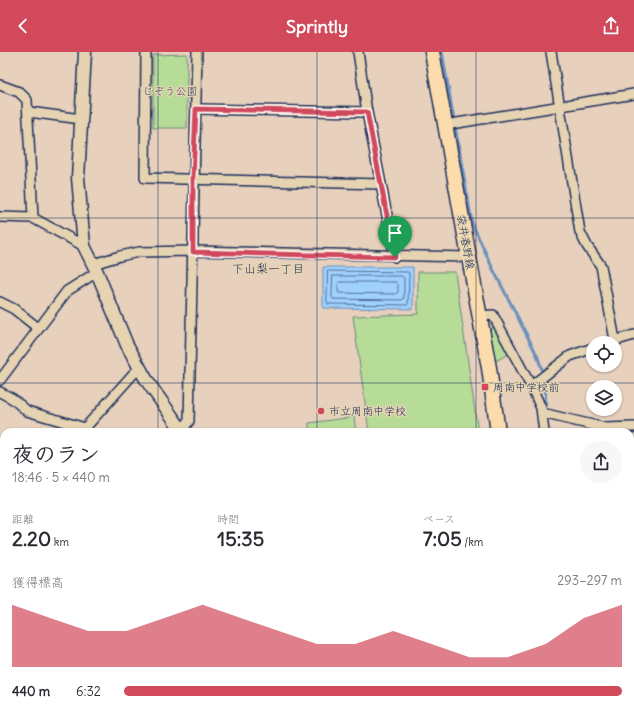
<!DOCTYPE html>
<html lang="ja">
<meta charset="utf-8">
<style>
body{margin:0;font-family:Delius,"Klee One",sans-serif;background:#f7f7f7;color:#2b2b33;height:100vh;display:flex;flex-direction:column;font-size:15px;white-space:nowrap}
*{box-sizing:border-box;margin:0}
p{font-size:13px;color:#7c7c81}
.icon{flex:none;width:22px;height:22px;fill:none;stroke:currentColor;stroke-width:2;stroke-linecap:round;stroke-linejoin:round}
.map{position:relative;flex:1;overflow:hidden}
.side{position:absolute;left:0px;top:376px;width:634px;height:286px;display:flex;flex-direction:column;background:#fff;border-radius:12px 12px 0 0;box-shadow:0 1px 3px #0004}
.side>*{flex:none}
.controls{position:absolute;left:586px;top:284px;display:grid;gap:8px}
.controls a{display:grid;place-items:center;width:36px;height:36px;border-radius:50%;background:#fff;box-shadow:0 1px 3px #0004;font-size:20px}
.pin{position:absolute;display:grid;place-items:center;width:34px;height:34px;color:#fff;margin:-41px -17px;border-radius:50% 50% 50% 0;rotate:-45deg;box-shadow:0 0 4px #0007}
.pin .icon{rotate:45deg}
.round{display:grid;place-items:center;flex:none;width:42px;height:42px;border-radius:21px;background:#f7f7f7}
.head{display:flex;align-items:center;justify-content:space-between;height:68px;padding:0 12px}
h1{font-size:22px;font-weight:700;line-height:30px}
.figures{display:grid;grid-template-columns:repeat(3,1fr);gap:6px;height:68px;padding:4px 12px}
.figures div{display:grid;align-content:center}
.figures b{font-size:20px;font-weight:700}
.figures small{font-size:11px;font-weight:400}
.figures p{font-size:11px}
.chart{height:112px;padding:8px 12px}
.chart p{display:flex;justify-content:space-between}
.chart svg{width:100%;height:72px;margin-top:4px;fill:#d1495b;opacity:.7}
ul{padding:0 12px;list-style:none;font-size:13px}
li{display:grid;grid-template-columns:64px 48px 1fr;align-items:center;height:30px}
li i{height:10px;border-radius:5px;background:#d1495b}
header{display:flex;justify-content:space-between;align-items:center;height:52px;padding:0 12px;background:#d1495b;color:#fff;font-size:18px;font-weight:700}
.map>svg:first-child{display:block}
.green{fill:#b6dc98;stroke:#68867b}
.water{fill:#a0d1fc;stroke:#6b90bd}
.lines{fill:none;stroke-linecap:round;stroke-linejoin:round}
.shore{stroke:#50709d;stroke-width:1}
.stream{stroke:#6b90bd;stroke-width:3}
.street-casing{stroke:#1b2f5e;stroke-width:12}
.secondary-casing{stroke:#1b2f5e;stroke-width:15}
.primary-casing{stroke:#1b2f5e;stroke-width:17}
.street{stroke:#e6d3b1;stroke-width:9}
.secondary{stroke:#e6d3b1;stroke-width:12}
.primary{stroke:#fcdcac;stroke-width:14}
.route-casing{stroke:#fff;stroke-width:8}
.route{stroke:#d1495b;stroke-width:5}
.grid{fill:none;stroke:#1b2f5e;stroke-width:1;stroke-opacity:0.55}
.poi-dot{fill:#d1495b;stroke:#e6d3b1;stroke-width:1.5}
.labels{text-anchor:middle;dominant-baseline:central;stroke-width:3;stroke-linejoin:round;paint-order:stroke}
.park-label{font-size:11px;fill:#2a4064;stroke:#e6d3b1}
.street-label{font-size:11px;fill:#1b2f5e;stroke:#e6d3b1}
.poi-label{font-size:11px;fill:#1b2f5e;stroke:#e6d3b1;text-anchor:start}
.neighbourhood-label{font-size:12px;fill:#1b2f5e;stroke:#e6d3b1}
</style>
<header><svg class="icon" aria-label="back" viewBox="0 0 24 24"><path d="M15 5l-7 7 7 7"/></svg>Sprintly<svg class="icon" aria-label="share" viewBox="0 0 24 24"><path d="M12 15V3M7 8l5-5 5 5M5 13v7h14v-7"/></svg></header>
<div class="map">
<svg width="634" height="662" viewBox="0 0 634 662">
<rect width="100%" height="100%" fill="#e7d0bc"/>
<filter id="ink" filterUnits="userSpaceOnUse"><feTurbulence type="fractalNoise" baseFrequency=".025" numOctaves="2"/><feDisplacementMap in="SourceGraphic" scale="8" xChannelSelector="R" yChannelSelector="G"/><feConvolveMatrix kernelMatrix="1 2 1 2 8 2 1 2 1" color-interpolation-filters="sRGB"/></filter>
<g filter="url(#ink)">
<g class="green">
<polygon points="187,2 187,76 153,76 153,3"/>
<polygon points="418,220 455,220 478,380 369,380 353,264 418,262"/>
<polygon points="494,273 510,301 494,310 490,279"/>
<polygon points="354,365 356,380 309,380 309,371"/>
<polygon points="633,381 634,382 634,484 630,480 630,385"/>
<polygon points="634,545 634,580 630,568 630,547"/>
<polygon points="46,658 94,658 96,662 47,662"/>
<polygon points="114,658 175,658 170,662 115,662"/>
<polygon points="181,658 220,658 220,662 182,662"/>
<polygon points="526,658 565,658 566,662 521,662"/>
</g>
<polygon class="water" points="323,215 413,215 413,257 323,256"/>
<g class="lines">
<g class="shore">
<polygon points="328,219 408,220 409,221 408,252 407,253 328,252 327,250"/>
<polygon points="333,224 402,224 404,226 404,246 402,248 333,247 332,245"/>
<polygon points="340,230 396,230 398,232 398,240 396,242 339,241 338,240 338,232"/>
</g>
<g class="stream">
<polyline points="442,0 472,171 491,213 537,303 546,330 545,359"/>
<polyline points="630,577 634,597"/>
</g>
<defs>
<g id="street">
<polyline points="146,0 145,126 381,132"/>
<polyline points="358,0 367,60 395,205"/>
<polyline points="551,0 580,180 587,194 601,214 615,288"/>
<polyline points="0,33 19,40 27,48 33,166"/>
<polyline points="196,57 367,60"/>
<polyline points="29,60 81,67"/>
<polyline points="445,73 634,42"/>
<polyline points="0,165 33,166 84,194"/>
<polyline points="93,212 120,204 139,200 193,199 468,205"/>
<polyline points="0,250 14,257 38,276"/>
<polyline points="479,264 493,263 533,338 541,356 544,380"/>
<polyline points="607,291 634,283"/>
<polyline points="0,328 67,239 97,220"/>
<polyline points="531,334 570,304 593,296"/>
<polyline points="0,340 13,347 27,359 85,376 134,321 141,318"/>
<polyline points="542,361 605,376 634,375"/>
<polyline points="182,378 189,369 197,0"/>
<polyline points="0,421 4,423"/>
<polyline points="630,606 632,638 630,651"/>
<polyline points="0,608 4,608"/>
<polyline points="46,658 47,662"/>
<polyline points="595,658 596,662"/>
<polyline points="374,662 374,658"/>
</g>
<g id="secondary">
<polyline points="85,0 78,126 84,194 97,220 127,293 147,329 183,380"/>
<polyline points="621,662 634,660"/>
</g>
<g id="primary">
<polyline points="432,0 489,316 498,380"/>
<polyline points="498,658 498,662"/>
</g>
</defs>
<use href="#street" class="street-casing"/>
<use href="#secondary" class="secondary-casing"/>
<use href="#primary" class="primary-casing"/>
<use href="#street" class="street"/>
<use href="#secondary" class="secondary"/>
<use href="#primary" class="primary"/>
</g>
</g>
<g class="lines" filter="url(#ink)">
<defs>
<polygon id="route" points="196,57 367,60 395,205 193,200 193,126"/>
</defs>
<use href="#route" class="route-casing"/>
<use href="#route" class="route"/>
</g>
<path class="grid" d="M158,0V380M317,0V380M476,0V380M0,166H634M0,331H634M0,496H4M630,496H634M158,658V662M317,658V662M476,658V662"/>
<g class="poi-dot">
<rect x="481" y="331" width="8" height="8" rx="2"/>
<circle cx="321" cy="359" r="4"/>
</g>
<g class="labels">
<g class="park-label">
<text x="170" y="39">じぞう公園</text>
</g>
<g class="street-label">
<text transform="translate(466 190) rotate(80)">袋井春野線</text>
</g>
<g class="poi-label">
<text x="493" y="335">周南中学校前</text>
<text x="329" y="359">市立周南中学校</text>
</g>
<g class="neighbourhood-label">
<text x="268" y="216">下山梨一丁目</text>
</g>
</g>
</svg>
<div class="controls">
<a><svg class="icon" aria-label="locate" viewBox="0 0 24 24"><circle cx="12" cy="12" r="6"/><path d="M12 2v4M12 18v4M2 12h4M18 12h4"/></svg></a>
<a><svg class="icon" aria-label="layers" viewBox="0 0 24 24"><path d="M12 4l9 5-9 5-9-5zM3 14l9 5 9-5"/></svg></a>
</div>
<div class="pin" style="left:395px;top:205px;background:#1e9e55"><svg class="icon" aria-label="arrive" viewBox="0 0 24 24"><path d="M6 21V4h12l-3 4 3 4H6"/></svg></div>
<section class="side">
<div class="head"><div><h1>夜のラン</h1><p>18:46 · 5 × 440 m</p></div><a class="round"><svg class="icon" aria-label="share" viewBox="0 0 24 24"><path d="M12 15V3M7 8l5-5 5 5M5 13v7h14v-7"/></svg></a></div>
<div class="figures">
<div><p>距離</p><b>2.20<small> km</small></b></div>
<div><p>時間</p><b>15:35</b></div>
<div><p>ペース</p><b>7:05<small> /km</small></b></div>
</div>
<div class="chart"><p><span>獲得標高</span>293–297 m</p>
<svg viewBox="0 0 160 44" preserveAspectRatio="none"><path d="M0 44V6L10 14L20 22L30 22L40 14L50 6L60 14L70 22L80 30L90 30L100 22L110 30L120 38L130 38L140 30L150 14L160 6V44z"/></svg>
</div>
<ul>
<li><b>440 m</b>6:32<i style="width:100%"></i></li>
</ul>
</section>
</div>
